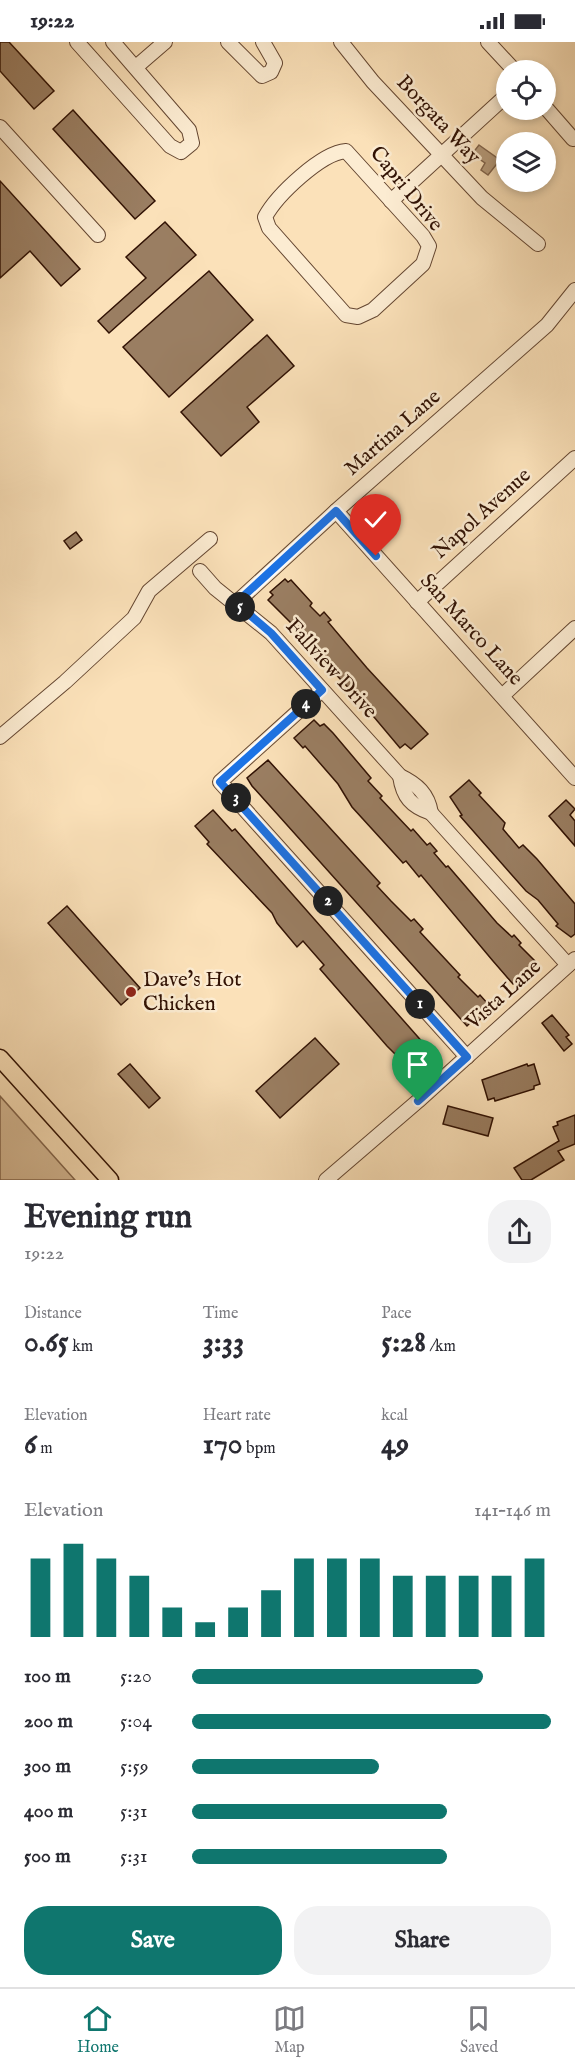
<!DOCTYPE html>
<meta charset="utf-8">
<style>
body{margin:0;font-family:"IM FELL English",serif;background:#f2f2f3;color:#2b2b33;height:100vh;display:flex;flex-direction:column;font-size:22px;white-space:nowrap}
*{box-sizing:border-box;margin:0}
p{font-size:20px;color:#7c7c81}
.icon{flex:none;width:33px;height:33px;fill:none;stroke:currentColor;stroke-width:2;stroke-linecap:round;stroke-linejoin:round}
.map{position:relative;height:1138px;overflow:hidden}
.details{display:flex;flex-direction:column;background:#fff;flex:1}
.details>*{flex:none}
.buttons{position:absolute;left:496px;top:18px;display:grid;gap:12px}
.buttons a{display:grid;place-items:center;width:60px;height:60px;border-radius:50%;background:#fff;box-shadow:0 3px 9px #0003;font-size:30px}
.pin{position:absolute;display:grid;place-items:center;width:51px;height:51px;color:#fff;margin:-62px -26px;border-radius:50% 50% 50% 0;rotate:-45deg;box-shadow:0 0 6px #0007}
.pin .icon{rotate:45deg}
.km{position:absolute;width:30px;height:30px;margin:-15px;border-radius:50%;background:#222;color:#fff;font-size:16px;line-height:30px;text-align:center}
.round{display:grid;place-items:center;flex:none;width:63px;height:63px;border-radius:24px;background:#f2f2f3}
.head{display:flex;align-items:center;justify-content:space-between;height:102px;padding:0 24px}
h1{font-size:33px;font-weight:700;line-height:45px}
.metrics{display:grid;grid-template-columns:repeat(3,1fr);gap:9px;height:102px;padding:6px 24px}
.metrics div{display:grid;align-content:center}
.metrics b{font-size:30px;font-weight:700}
.metrics small{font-size:16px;font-weight:400}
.metrics p{font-size:16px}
.chart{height:168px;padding:12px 24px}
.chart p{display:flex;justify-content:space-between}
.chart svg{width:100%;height:108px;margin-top:6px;stroke:#0f766e;stroke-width:6}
.primary-button{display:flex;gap:12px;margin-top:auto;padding:12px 24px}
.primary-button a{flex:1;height:69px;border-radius:24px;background:#0f766e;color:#fff;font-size:24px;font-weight:700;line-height:69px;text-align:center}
.primary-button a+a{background:#f2f2f3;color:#2b2b33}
ul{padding:0 24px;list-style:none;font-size:20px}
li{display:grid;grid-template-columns:96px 72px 1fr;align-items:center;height:45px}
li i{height:15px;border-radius:8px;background:#0f766e}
.status{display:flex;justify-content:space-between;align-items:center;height:42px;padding:0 30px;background:#fff;direction:ltr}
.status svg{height:16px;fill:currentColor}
.tabs{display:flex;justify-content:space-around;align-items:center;height:84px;border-top:2px solid #e1e1e2;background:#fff;font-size:16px;color:#7c7c81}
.tabs a{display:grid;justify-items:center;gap:3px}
.tabs .current{color:#0f766e}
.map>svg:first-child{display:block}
.green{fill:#d9be9a;stroke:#85684f;stroke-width:1.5}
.water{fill:#b69b7b;stroke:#81644b;stroke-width:1.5}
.building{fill:#9a7e62;stroke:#311204;stroke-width:1.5}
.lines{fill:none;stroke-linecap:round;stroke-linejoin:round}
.minor-casing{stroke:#644631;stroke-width:16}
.major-casing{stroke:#311204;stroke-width:19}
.minor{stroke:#fcecd2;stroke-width:14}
.major{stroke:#fbe1b9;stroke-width:16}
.route-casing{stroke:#fff;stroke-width:12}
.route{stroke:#1a73e8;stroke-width:8}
.poi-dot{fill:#8f2418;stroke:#fcecd2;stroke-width:2}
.labels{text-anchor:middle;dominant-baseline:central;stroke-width:5;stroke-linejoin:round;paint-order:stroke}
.street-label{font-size:21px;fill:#311204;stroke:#fcecd2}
.poi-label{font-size:21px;fill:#311204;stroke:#fcecd2;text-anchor:start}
</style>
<div class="status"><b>19:22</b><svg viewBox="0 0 49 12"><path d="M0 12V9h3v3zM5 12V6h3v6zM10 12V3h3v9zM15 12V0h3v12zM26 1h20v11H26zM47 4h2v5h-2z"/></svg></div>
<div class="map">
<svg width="575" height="1138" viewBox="0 0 575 1138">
<rect width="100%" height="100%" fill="#fbe1b9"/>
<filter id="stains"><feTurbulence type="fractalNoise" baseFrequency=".00333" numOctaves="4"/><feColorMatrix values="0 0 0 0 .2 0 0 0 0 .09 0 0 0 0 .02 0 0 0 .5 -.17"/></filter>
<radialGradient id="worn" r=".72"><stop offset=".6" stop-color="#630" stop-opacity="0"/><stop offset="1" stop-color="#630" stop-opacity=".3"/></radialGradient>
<polygon class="green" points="0,1054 75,1138 0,1138"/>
<polygon class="water" points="479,103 500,118 488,133 481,128 485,121 472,112"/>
<g class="building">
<polygon points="0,0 9,0 54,49 34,67 0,29"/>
<polygon points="73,68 155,159 135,177 53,87"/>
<polygon points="0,139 80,227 61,244 30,209 0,236"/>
<polygon points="165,180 196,213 109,291 98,279 146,236 126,215"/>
<polygon points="209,229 253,278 169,355 123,305"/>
<polygon points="267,293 294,324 247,365 259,380 221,414 181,370"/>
<polygon points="76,490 82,498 70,507 64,499"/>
<polygon points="285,537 288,540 291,538 312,561 310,564 320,574 324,570 331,578 328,580 367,626 428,692 411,707 405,702 400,706 358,656 328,624 315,605 268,558 273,553 270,550"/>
<polygon points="314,678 320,684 324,682 333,691 371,736 368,739 382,754 380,756 411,789 413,787 427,803 430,801 437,809 434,811 446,825 448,824 497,881 512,895 514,893 521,901 519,903 537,921 532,926 534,929 519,943 516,939 513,942 493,919 421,833 419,835 406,819 403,821 352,765 338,742 305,704 303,706 294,696"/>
<polygon points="268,718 380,841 377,844 391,859 411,879 414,877 423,887 420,890 460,933 458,935 478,955 480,953 489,963 486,965 490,969 475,982 472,979 467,984 252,744 247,736"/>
<polygon points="469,738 481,751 479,753 505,781 503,787 519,806 523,803 537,817 575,862 575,892 571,895 556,884 558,882 538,858 526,849 460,774 462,773 450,755"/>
<polygon points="566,758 575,767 570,773 575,779 575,804 549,774"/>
<polygon points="213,768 232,789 235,787 242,795 432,1011 425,1017 428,1020 426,1024 410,1039 405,1032 410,1028 406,1024 408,1022 397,1010 395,1012 387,1004 320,927 324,923 303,899 297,905 277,881 272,871 207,802 209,800 195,784"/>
<polygon points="67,864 140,946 121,963 48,881"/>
<polygon points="552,973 569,993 566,995 572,1002 564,1009 542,981"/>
<polygon points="315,996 339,1022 280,1076 256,1049"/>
<polygon points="130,1022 160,1056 149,1066 118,1032"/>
<polygon points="527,1022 528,1024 534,1022 540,1042 534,1044 534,1047 495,1059 494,1056 488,1058 482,1038"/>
<polygon points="448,1064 493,1076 488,1094 443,1082"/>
<polygon points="575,1073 575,1102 558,1109 564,1118 531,1138 522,1138 514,1126 559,1099 553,1085 558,1083 557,1080"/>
</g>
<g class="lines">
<defs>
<g id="minor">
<polyline points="77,0 170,104 181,110 192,101 189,88 113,0"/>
<polyline points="228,0 262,34 271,30 275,21 263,0"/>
<polyline points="341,0 373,40 482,156 538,202"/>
<polyline points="488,0 514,28"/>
<polyline points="136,25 165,0"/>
<polyline points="546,66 573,97"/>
<polyline points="0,85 98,193"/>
<path d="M346,109L423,194L429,204L423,222L373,268L358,275L346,273L269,186L265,175C277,153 321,111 346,109Z"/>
<polyline points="391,159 507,53"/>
<polyline points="336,469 575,736"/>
<path d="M200,529L215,546L271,591L400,734C417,742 428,752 431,771"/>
<polyline points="417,560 575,416"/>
<polyline points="236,561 336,469 547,283 575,248"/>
<polyline points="322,648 220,740 467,1015"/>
<polyline points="502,654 575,586"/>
<polyline points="0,695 65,640 134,576 149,549 210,497"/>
<path d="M400,734C403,755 411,764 431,771L568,923"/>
<polyline points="326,1138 418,1059 575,917"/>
</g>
<polyline id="major" points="0,1016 110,1138"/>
</defs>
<use href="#minor" class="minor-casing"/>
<use href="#major" class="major-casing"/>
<use href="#minor" class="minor"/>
<use href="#major" class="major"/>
</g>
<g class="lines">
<defs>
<polyline id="route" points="376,514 336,469 236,561 271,591 322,648 220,740 467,1015 418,1059"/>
</defs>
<use href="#route" class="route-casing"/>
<use href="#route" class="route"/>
</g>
<circle class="poi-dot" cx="131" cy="950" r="6"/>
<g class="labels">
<g class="street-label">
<text transform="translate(438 78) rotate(47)">Borgata Way</text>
<text transform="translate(406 147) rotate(51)">Capri Drive</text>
<text transform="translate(393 391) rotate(-41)">Martina Lane</text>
<text transform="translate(482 472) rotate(-42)">Napol Avenue</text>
<text transform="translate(471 588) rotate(48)">San Marco Lane</text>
<text transform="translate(331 627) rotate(48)">Fallview Drive</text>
<text transform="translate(504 953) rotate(-42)">Vista Lane</text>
</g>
<g class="poi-label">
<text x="143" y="938">Dave's Hot<tspan x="143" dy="24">Chicken</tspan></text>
</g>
</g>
<rect width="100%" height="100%" filter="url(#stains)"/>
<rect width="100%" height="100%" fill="url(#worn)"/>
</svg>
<div class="buttons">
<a><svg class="icon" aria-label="locate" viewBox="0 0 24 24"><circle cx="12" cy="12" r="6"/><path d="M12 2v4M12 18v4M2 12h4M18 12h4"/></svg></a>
<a><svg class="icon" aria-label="layers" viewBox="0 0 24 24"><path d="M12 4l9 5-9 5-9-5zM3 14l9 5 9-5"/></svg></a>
</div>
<div class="pin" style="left:418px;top:1059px;background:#1e9e55"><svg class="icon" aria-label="arrive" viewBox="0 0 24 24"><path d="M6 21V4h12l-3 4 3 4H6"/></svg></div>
<div class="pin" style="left:376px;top:514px;background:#d93025"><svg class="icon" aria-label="check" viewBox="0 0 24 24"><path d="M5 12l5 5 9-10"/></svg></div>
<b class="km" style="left:420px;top:962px">1</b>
<b class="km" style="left:328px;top:859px">2</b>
<b class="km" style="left:236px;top:756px">3</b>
<b class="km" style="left:306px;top:662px">4</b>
<b class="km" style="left:240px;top:565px">5</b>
</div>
<section class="details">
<div class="head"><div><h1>Evening run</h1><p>19:22</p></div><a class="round"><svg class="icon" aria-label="share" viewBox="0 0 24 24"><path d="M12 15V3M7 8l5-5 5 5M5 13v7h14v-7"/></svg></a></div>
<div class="metrics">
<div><p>Distance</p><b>0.65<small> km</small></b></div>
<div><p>Time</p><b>3:33</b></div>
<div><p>Pace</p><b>5:28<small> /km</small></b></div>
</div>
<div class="metrics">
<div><p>Elevation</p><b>6<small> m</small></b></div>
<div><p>Heart rate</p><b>170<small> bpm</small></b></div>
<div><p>kcal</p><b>49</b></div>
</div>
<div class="chart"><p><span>Elevation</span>141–146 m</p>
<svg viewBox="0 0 160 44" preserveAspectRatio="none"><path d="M5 44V12M15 44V6M25 44V12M35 44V19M45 44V32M55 44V38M65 44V32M75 44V25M85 44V12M95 44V12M105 44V12M115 44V19M125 44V19M135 44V19M145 44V19M155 44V12"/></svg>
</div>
<ul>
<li><b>100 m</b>5:20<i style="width:81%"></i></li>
<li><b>200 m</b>5:04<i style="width:100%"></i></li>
<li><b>300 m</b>5:59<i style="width:52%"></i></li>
<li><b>400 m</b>5:31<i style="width:71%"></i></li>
<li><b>500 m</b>5:31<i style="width:71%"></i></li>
</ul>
<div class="primary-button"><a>Save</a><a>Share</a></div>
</section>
<nav class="tabs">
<a class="current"><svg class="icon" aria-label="home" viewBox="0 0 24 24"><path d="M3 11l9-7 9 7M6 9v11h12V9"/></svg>Home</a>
<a><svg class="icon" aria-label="map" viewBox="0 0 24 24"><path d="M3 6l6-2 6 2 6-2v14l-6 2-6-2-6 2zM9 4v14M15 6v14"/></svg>Map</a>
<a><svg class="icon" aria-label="saved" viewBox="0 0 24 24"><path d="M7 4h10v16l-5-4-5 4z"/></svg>Saved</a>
</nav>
